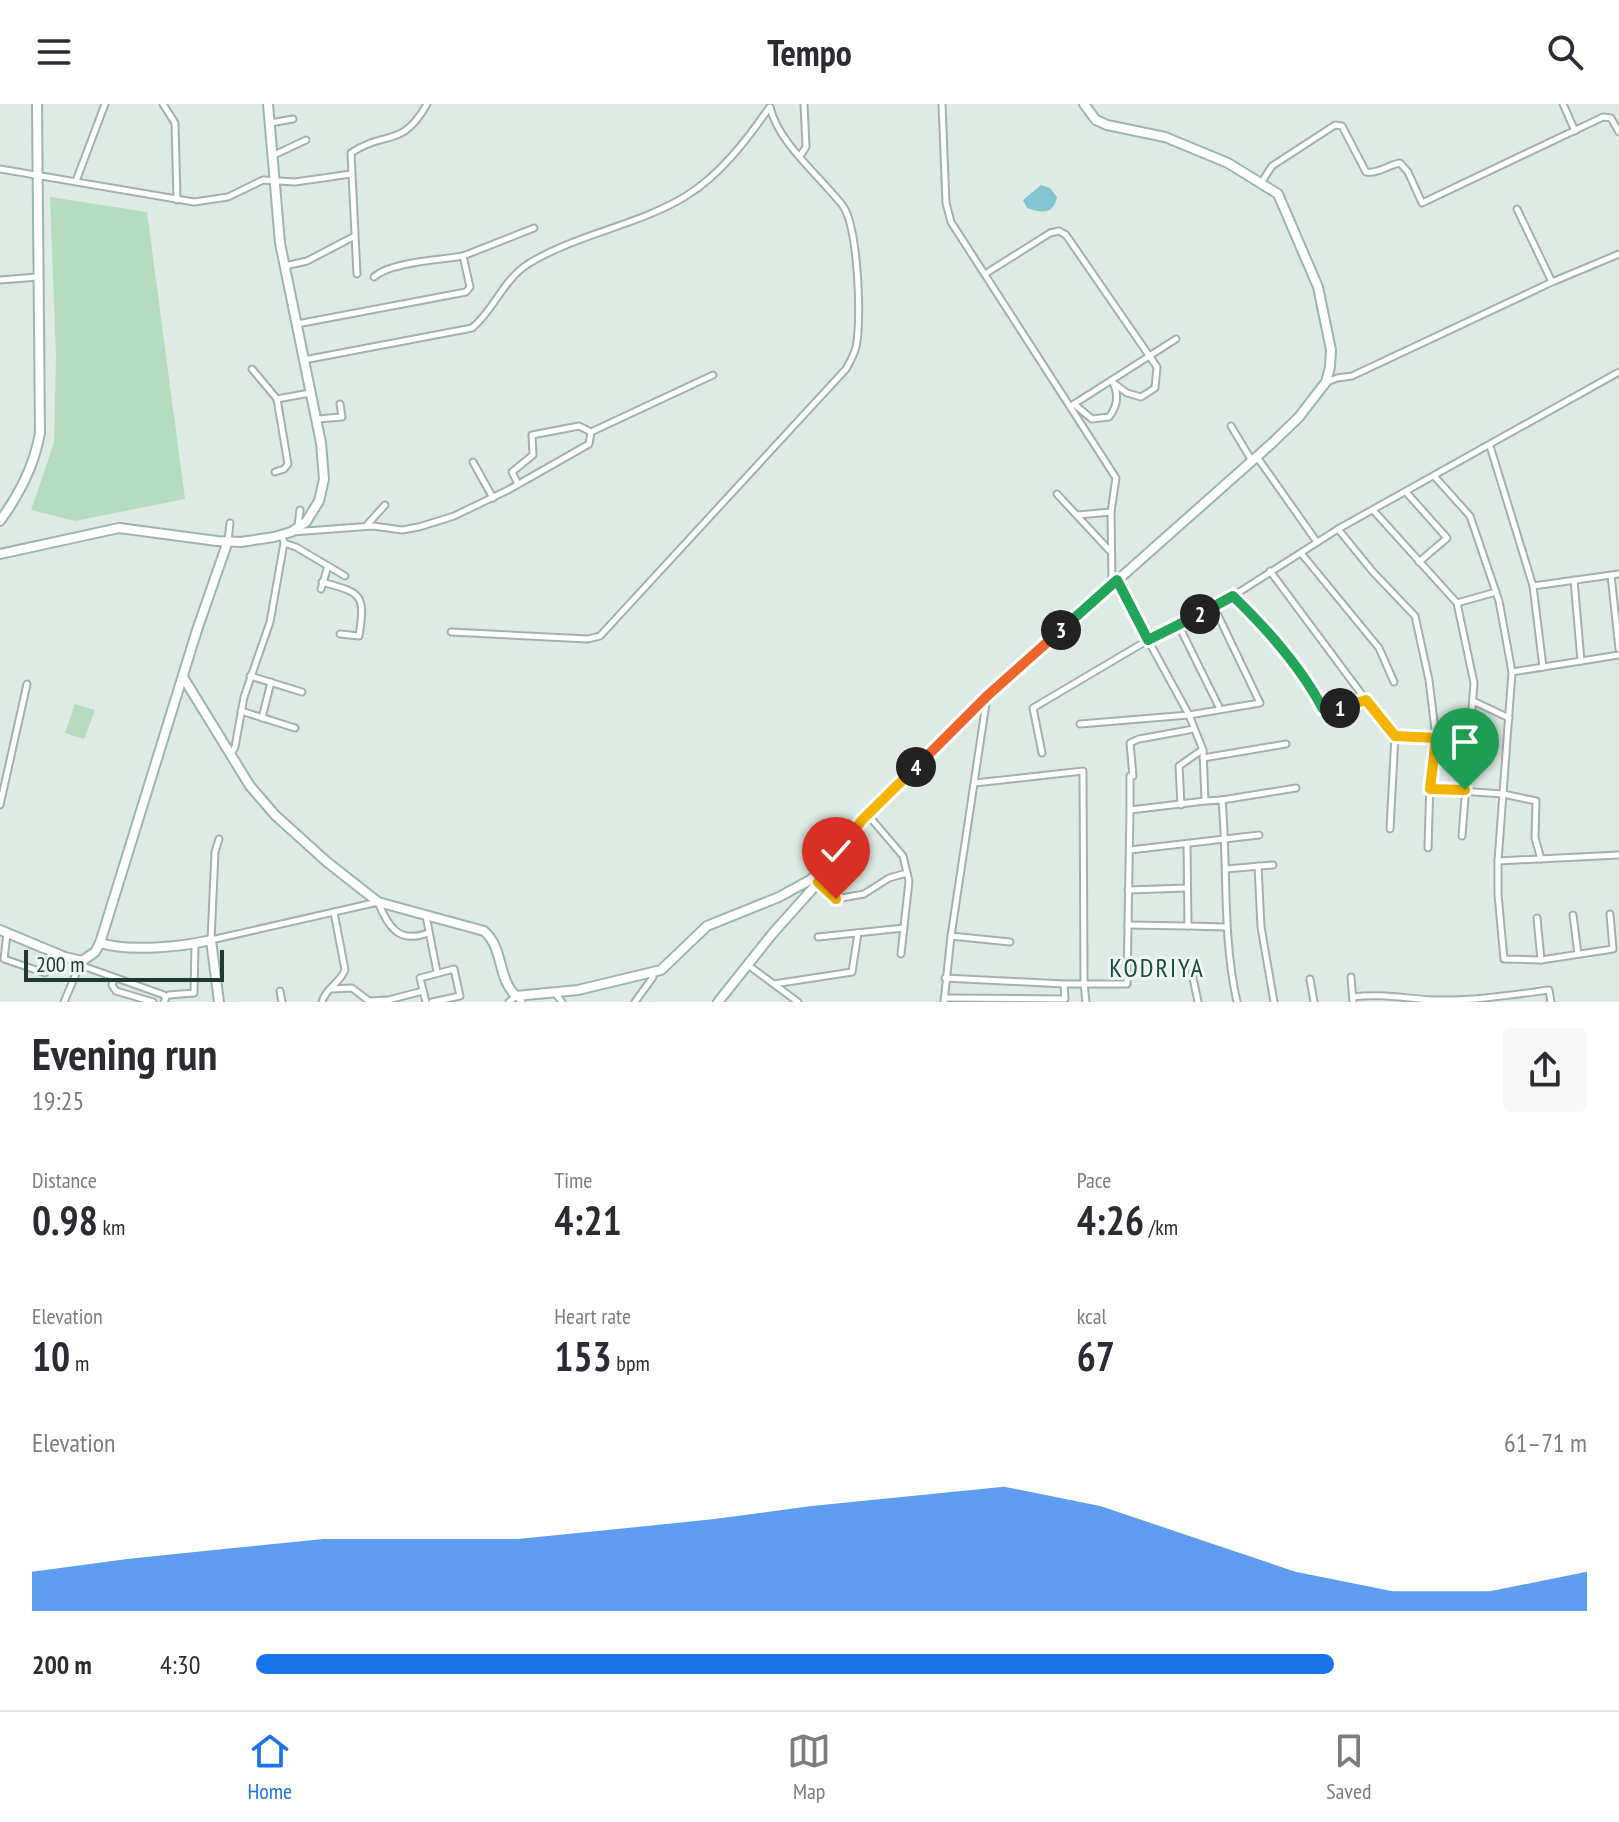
<!DOCTYPE html>
<meta charset="utf-8">
<style>
body{margin:0;font-family:"PT Sans Narrow",sans-serif;background:#f7f7f7;color:#2b2b33;height:100vh;display:flex;flex-direction:column;font-size:30px;white-space:nowrap}
*{box-sizing:border-box;margin:0}
p{font-size:26px;color:#7c7c81}
.icon{flex:none;width:44px;height:44px;fill:none;stroke:currentColor;stroke-width:2;stroke-linecap:round;stroke-linejoin:round}
.map{position:relative;height:898px;overflow:hidden}
.drawer{display:flex;flex-direction:column;background:#fff;flex:1}
.drawer>*{flex:none}
.scale{position:absolute;left:24px;bottom:20px;width:200px;box-sizing:border-box;padding-left:8px;border:4px solid #1f3a32;border-top:0;font-size:22px;line-height:28px;white-space:nowrap;color:#1f3a32;-webkit-text-stroke:6px #eef7f2;paint-order:stroke}
.pin{position:absolute;display:grid;place-items:center;width:68px;height:68px;color:#fff;margin:-82px -34px;border-radius:50% 50% 50% 0;rotate:-45deg;box-shadow:0 0 8px #0007}
.pin .icon{rotate:45deg}
.km{position:absolute;width:40px;height:40px;margin:-20px;border-radius:50%;background:#222;color:#fff;font-size:22px;line-height:40px;text-align:center}
.round{display:grid;place-items:center;flex:none;width:84px;height:84px;border-radius:8px;background:#f7f7f7}
.summary{display:flex;align-items:center;justify-content:space-between;height:136px;padding:0 32px}
h1{font-size:44px;font-weight:700;line-height:60px}
.figures{display:grid;grid-template-columns:repeat(3,1fr);gap:12px;height:136px;padding:8px 32px}
.figures div{display:grid;align-content:center}
.figures b{font-size:40px;font-weight:700}
.figures small{font-size:22px;font-weight:400}
.figures p{font-size:22px}
.chart{height:224px;padding:16px 32px}
.chart p{display:flex;justify-content:space-between}
.chart svg{width:100%;height:144px;margin-top:8px;fill:#1a73e8;opacity:.7}
ul{padding:0 32px;list-style:none;font-size:26px}
li{display:grid;grid-template-columns:128px 96px 1fr;align-items:center;height:60px}
li i{height:20px;border-radius:10px;background:#1a73e8}
header{display:flex;justify-content:space-between;align-items:center;height:104px;padding:0 32px;background:#fff;font-size:36px;font-weight:700}
.tab-bar{display:flex;justify-content:space-around;align-items:center;height:112px;border-top:2px solid #e1e1e2;background:#fff;font-size:22px;color:#7c7c81}
.tab-bar a{display:grid;justify-items:center;gap:4px}
.tab-bar .on{color:#1a73e8}
.map>svg:first-child{display:block}
.green{fill:#b6dcc0}
.water{fill:#84c5d1}
.lines{fill:none;stroke-linecap:round;stroke-linejoin:round}
.street-casing{stroke:#a1b2ab;stroke-width:9}
.secondary-casing{stroke:#9db6ad;stroke-width:12}
.street{stroke:#fff;stroke-width:5}
.secondary{stroke:#fff;stroke-width:8}
.split-1-casing{stroke:#fff;stroke-width:16}
.split-2-casing{stroke:#fff;stroke-width:16}
.split-3-casing{stroke:#fff;stroke-width:16}
.split-4-casing{stroke:#fff;stroke-width:16}
.split-5-casing{stroke:#fff;stroke-width:16}
.split-1{stroke:#f5b400;stroke-width:10}
.split-2{stroke:#22a559;stroke-width:10}
.split-3{stroke:#22a559;stroke-width:10}
.split-4{stroke:#f0652b;stroke-width:10}
.split-5{stroke:#f5b400;stroke-width:10}
.labels{text-anchor:middle;dominant-baseline:central;stroke-width:6;stroke-linejoin:round;paint-order:stroke}
.quarter-label{font-size:26px;letter-spacing:2px;fill:#1b4c40;stroke:#eef7f2}
</style>
<header><svg class="icon" aria-label="menu" viewBox="0 0 24 24"><path d="M4 6h16M4 12h16M4 18h16"/></svg>Tempo<svg class="icon" aria-label="search" viewBox="0 0 24 24"><circle cx="10" cy="10" r="6"/><path d="M15 15l6 6"/></svg></header>
<div class="map">
<svg width="1619" height="898" viewBox="0 0 1619 898">
<rect width="100%" height="100%" fill="#deeae4"/>
<g class="green">
<polygon points="50,93 147,108 185,395 75,417 31,406 54,339 56,251"/>
<polygon points="75,600 95,606 84,635 65,629"/>
</g>
<path class="water" d="M1041,81L1050,84L1057,93C1054,111 1040,109 1027,104L1023,96Z"/>
<g class="lines">
<defs>
<g id="street">
<polyline points="163,0 175,19 177,96"/>
<polyline points="942,0 946,99 951,118 1116,374 1111,408 1112,481"/>
<polyline points="1563,0 1575,27"/>
<polyline points="270,19 293,15"/>
<polyline points="272,52 306,36"/>
<polyline points="800,52 806,43 804,0"/>
<polyline points="0,65 194,98 228,93 263,76 295,78 351,70"/>
<polyline points="76,77 105,0"/>
<path d="M1261,79L1272,62L1335,21L1342,22L1366,68C1378,70 1388,61 1400,59L1408,68L1422,99L1603,13L1611,14L1619,28"/>
<polyline points="1517,105 1552,178"/>
<polyline points="285,162 307,157 353,133"/>
<path d="M357,170L351,49C385,26 402,45 427,0"/>
<polyline points="985,170 1050,129 1059,127 1066,131 1157,263 1155,284 1141,293 1127,289 1111,277"/>
<path d="M374,173C390,158 441,156 463,152"/>
<polyline points="0,176 38,173"/>
<polyline points="297,220 466,188 470,183 463,152 534,124"/>
<path d="M304,256L472,224C494,206 503,176 528,160C576,130 637,122 686,92C720,71 746,37 769,4"/>
<polyline points="252,265 277,295 310,289"/>
<polyline points="1327,278 1337,274 1352,272 1552,178 1619,150"/>
<path d="M1074,300L1092,315L1109,313C1117,303 1119,293 1114,281"/>
<polyline points="1071,302 1176,235"/>
<polyline points="317,315 342,313 340,300"/>
<polyline points="1231,322 1252,357"/>
<polyline points="1490,342 1533,482 1543,563"/>
<polyline points="1257,353 1317,438"/>
<polyline points="473,358 493,394"/>
<polyline points="275,368 284,365 288,360 277,295"/>
<polyline points="1435,373 1470,412 1499,497 1512,568 1498,757 1498,791 1504,855 1541,856 1613,845 1610,810"/>
<polyline points="518,380 512,368 533,351 532,331 579,322 591,328"/>
<polyline points="1406,388 1447,434 1419,458"/>
<polyline points="1057,390 1109,446"/>
<polyline points="1373,406 1457,499 1474,579 1462,732"/>
<polyline points="1078,411 1111,408"/>
<polyline points="298,422 300,406"/>
<polyline points="366,422 385,401"/>
<polyline points="1338,425 1619,268"/>
<polyline points="292,428 373,422 402,426 419,423 454,412 508,386 589,340 591,328 713,271"/>
<polyline points="228,436 230,419"/>
<polyline points="284,439 296,443 345,472"/>
<polyline points="1301,449 1379,544 1394,578"/>
<polyline points="1611,471 1619,545"/>
<polyline points="1574,476 1581,557"/>
<path d="M322,478C361,489 366,489 359,532L340,530"/>
<polyline points="1533,482 1619,470"/>
<polyline points="321,485 328,462"/>
<path d="M1233,492C1267,525 1301,563 1323,605L1347,603L1366,596L1270,467"/>
<polyline points="1457,499 1496,488"/>
<polyline points="1179,522 1220,605"/>
<path d="M451,528L588,535L600,532L846,265C850,258 854,251 856,243C862,216 858,124 843,102C821,73 778,39 770,3"/>
<polyline points="1512,568 1619,551"/>
<polyline points="250,572 302,588"/>
<polyline points="1366,596 1395,632 1390,725"/>
<polyline points="1473,597 1509,614"/>
<polyline points="241,607 295,624"/>
<polyline points="262,614 271,578"/>
<polyline points="1080,620 1189,611 1260,599 1214,503"/>
<polyline points="1395,632 1436,634"/>
<polyline points="1042,649 1033,604 1148,536 1118,477"/>
<polyline points="231,650 235,643 244,593 270,518 284,439 282,431"/>
<polyline points="1203,654 1286,640"/>
<polyline points="1130,672 1130,706"/>
<polyline points="1133,672 1130,639 1139,635 1194,625"/>
<polyline points="975,679 1083,667 1084,879 1086,898"/>
<polyline points="1430,685 1503,690 1536,697 1535,734 1541,755"/>
<polyline points="1222,696 1296,684"/>
<polyline points="0,701 27,580"/>
<polyline points="1181,701 1179,662 1202,646"/>
<polyline points="868,711 903,752 907,769"/>
<path d="M219,735L215,748L211,836L378,798C388,823 399,840 428,829"/>
<polyline points="1130,746 1259,731"/>
<polyline points="1498,757 1619,751"/>
<polyline points="1258,762 1261,823 1274,898"/>
<polyline points="1226,765 1273,761"/>
<polyline points="819,779 836,795 864,790 889,774 907,769 909,777 901,850"/>
<polyline points="1128,786 1187,784"/>
<polyline points="1573,811 1578,850"/>
<polyline points="426,812 437,868"/>
<polyline points="1537,814 1541,856"/>
<polyline points="1128,821 1188,822 1187,741"/>
<polyline points="1188,822 1226,823"/>
<polyline points="7,830 4,855 45,869 52,848"/>
<polyline points="951,832 1010,838"/>
<polyline points="818,833 904,824"/>
<polyline points="80,861 164,891 166,894 164,898"/>
<polyline points="748,861 798,898"/>
<polyline points="1192,869 1198,898"/>
<polyline points="1351,873 1353,898"/>
<polyline points="114,874 112,881 116,887 153,898"/>
<polyline points="945,874 1064,880 1127,880 1130,706 1205,697"/>
<polyline points="1310,875 1314,898"/>
<polyline points="774,880 852,868 858,829"/>
<polyline points="332,885 352,884 369,897 388,896 423,887"/>
<polyline points="280,887 282,898"/>
<polyline points="555,889 562,898"/>
<polyline points="169,891 194,889 195,840"/>
<path d="M1353,893C1381,889 1407,895 1435,896C1473,897 1511,891 1549,886L1551,898"/>
<polyline points="944,894 1065,895 1064,880"/>
<polyline points="64,898 81,858"/>
<path d="M322,898C325,885 340,879 345,866L334,808"/>
<polyline points="426,898 420,874 454,865 460,892 432,898"/>
<polyline points="509,898 516,892 522,898"/>
<polyline points="635,898 653,873"/>
<polyline points="944,898 951,832 987,593"/>
<path d="M1237,898C1222,831 1228,764 1222,696L1205,697L1203,646L1189,611L1148,536L1233,492L1338,425L1373,468L1415,512L1429,576L1436,634L1430,677L1428,744"/>
</g>
<g id="secondary">
<path d="M0,417C20,389 34,362 40,329L37,0"/>
<polyline points="0,450 119,424 217,437 241,438 274,433 291,428 306,418 319,397 324,375 321,339 280,139 268,0"/>
<path d="M183,573L250,682L275,711L327,758L378,798L484,827C504,844 497,874 516,892L578,886L661,866L707,822L779,793L810,776L827,761"/>
<polyline points="0,826 65,853 82,857 95,848 100,839 197,526 228,437"/>
<path d="M100,839C130,848 181,843 211,836L219,898"/>
<polyline points="718,898 773,829 824,772 831,758 862,716 987,592 1271,340 1299,313 1326,278 1330,263 1331,246 1318,183 1278,90 1228,59 1165,33 1107,21 1096,16 1084,0"/>
</g>
</defs>
<use href="#street" class="street-casing"/>
<use href="#secondary" class="secondary-casing"/>
<use href="#street" class="street"/>
<use href="#secondary" class="secondary"/>
</g>
<g class="lines">
<defs>
<polyline id="split-1" points="1340,604 1366,596 1395,632 1436,634 1430,685 1465,686"/>
<path id="split-2" d="M1200,510L1233,492C1267,525 1301,563 1323,605L1340,604"/>
<polyline id="split-3" points="1061,526 1117,476 1148,536 1200,510"/>
<polyline id="split-4" points="916,663 987,592 1061,526"/>
<polyline id="split-5" points="836,795 818,778 862,716 916,663"/>
</defs>
<use href="#split-1" class="split-1-casing"/>
<use href="#split-2" class="split-2-casing"/>
<use href="#split-3" class="split-3-casing"/>
<use href="#split-4" class="split-4-casing"/>
<use href="#split-5" class="split-5-casing"/>
<use href="#split-1" class="split-1"/>
<use href="#split-2" class="split-2"/>
<use href="#split-3" class="split-3"/>
<use href="#split-4" class="split-4"/>
<use href="#split-5" class="split-5"/>
</g>
<g class="labels">
<g class="quarter-label">
<text x="1157" y="863">KODRIYA</text>
</g>
</g>
</svg>
<div class="scale">200 m</div>
<div class="pin" style="left:1465px;top:686px;background:#1e9e55"><svg class="icon" aria-label="arrive" viewBox="0 0 24 24"><path d="M6 21V4h12l-3 4 3 4H6"/></svg></div>
<div class="pin" style="left:836px;top:795px;background:#d93025"><svg class="icon" aria-label="check" viewBox="0 0 24 24"><path d="M5 12l5 5 9-10"/></svg></div>
<b class="km" style="left:1340px;top:604px">1</b>
<b class="km" style="left:1200px;top:510px">2</b>
<b class="km" style="left:1061px;top:526px">3</b>
<b class="km" style="left:916px;top:663px">4</b>
</div>
<section class="drawer">
<div class="summary"><div><h1>Evening run</h1><p>19:25</p></div><a class="round"><svg class="icon" aria-label="share" viewBox="0 0 24 24"><path d="M12 15V3M7 8l5-5 5 5M5 13v7h14v-7"/></svg></a></div>
<div class="figures">
<div><p>Distance</p><b>0.98<small> km</small></b></div>
<div><p>Time</p><b>4:21</b></div>
<div><p>Pace</p><b>4:26<small> /km</small></b></div>
</div>
<div class="figures">
<div><p>Elevation</p><b>10<small> m</small></b></div>
<div><p>Heart rate</p><b>153<small> bpm</small></b></div>
<div><p>kcal</p><b>67</b></div>
</div>
<div class="chart"><p><span>Elevation</span>61–71 m</p>
<svg viewBox="0 0 160 44" preserveAspectRatio="none"><path d="M0 44V32L10 28L20 25L30 22L40 22L50 22L60 19L70 16L80 12L90 9L100 6L110 12L120 22L130 32L140 38L150 38L160 32V44z"/></svg>
</div>
<ul>
<li><b>200 m</b>4:30<i style="width:81%"></i></li>
</ul>
</section>
<nav class="tab-bar">
<a class="on"><svg class="icon" aria-label="home" viewBox="0 0 24 24"><path d="M3 11l9-7 9 7M6 9v11h12V9"/></svg>Home</a>
<a><svg class="icon" aria-label="map" viewBox="0 0 24 24"><path d="M3 6l6-2 6 2 6-2v14l-6 2-6-2-6 2zM9 4v14M15 6v14"/></svg>Map</a>
<a><svg class="icon" aria-label="saved" viewBox="0 0 24 24"><path d="M7 4h10v16l-5-4-5 4z"/></svg>Saved</a>
</nav>
